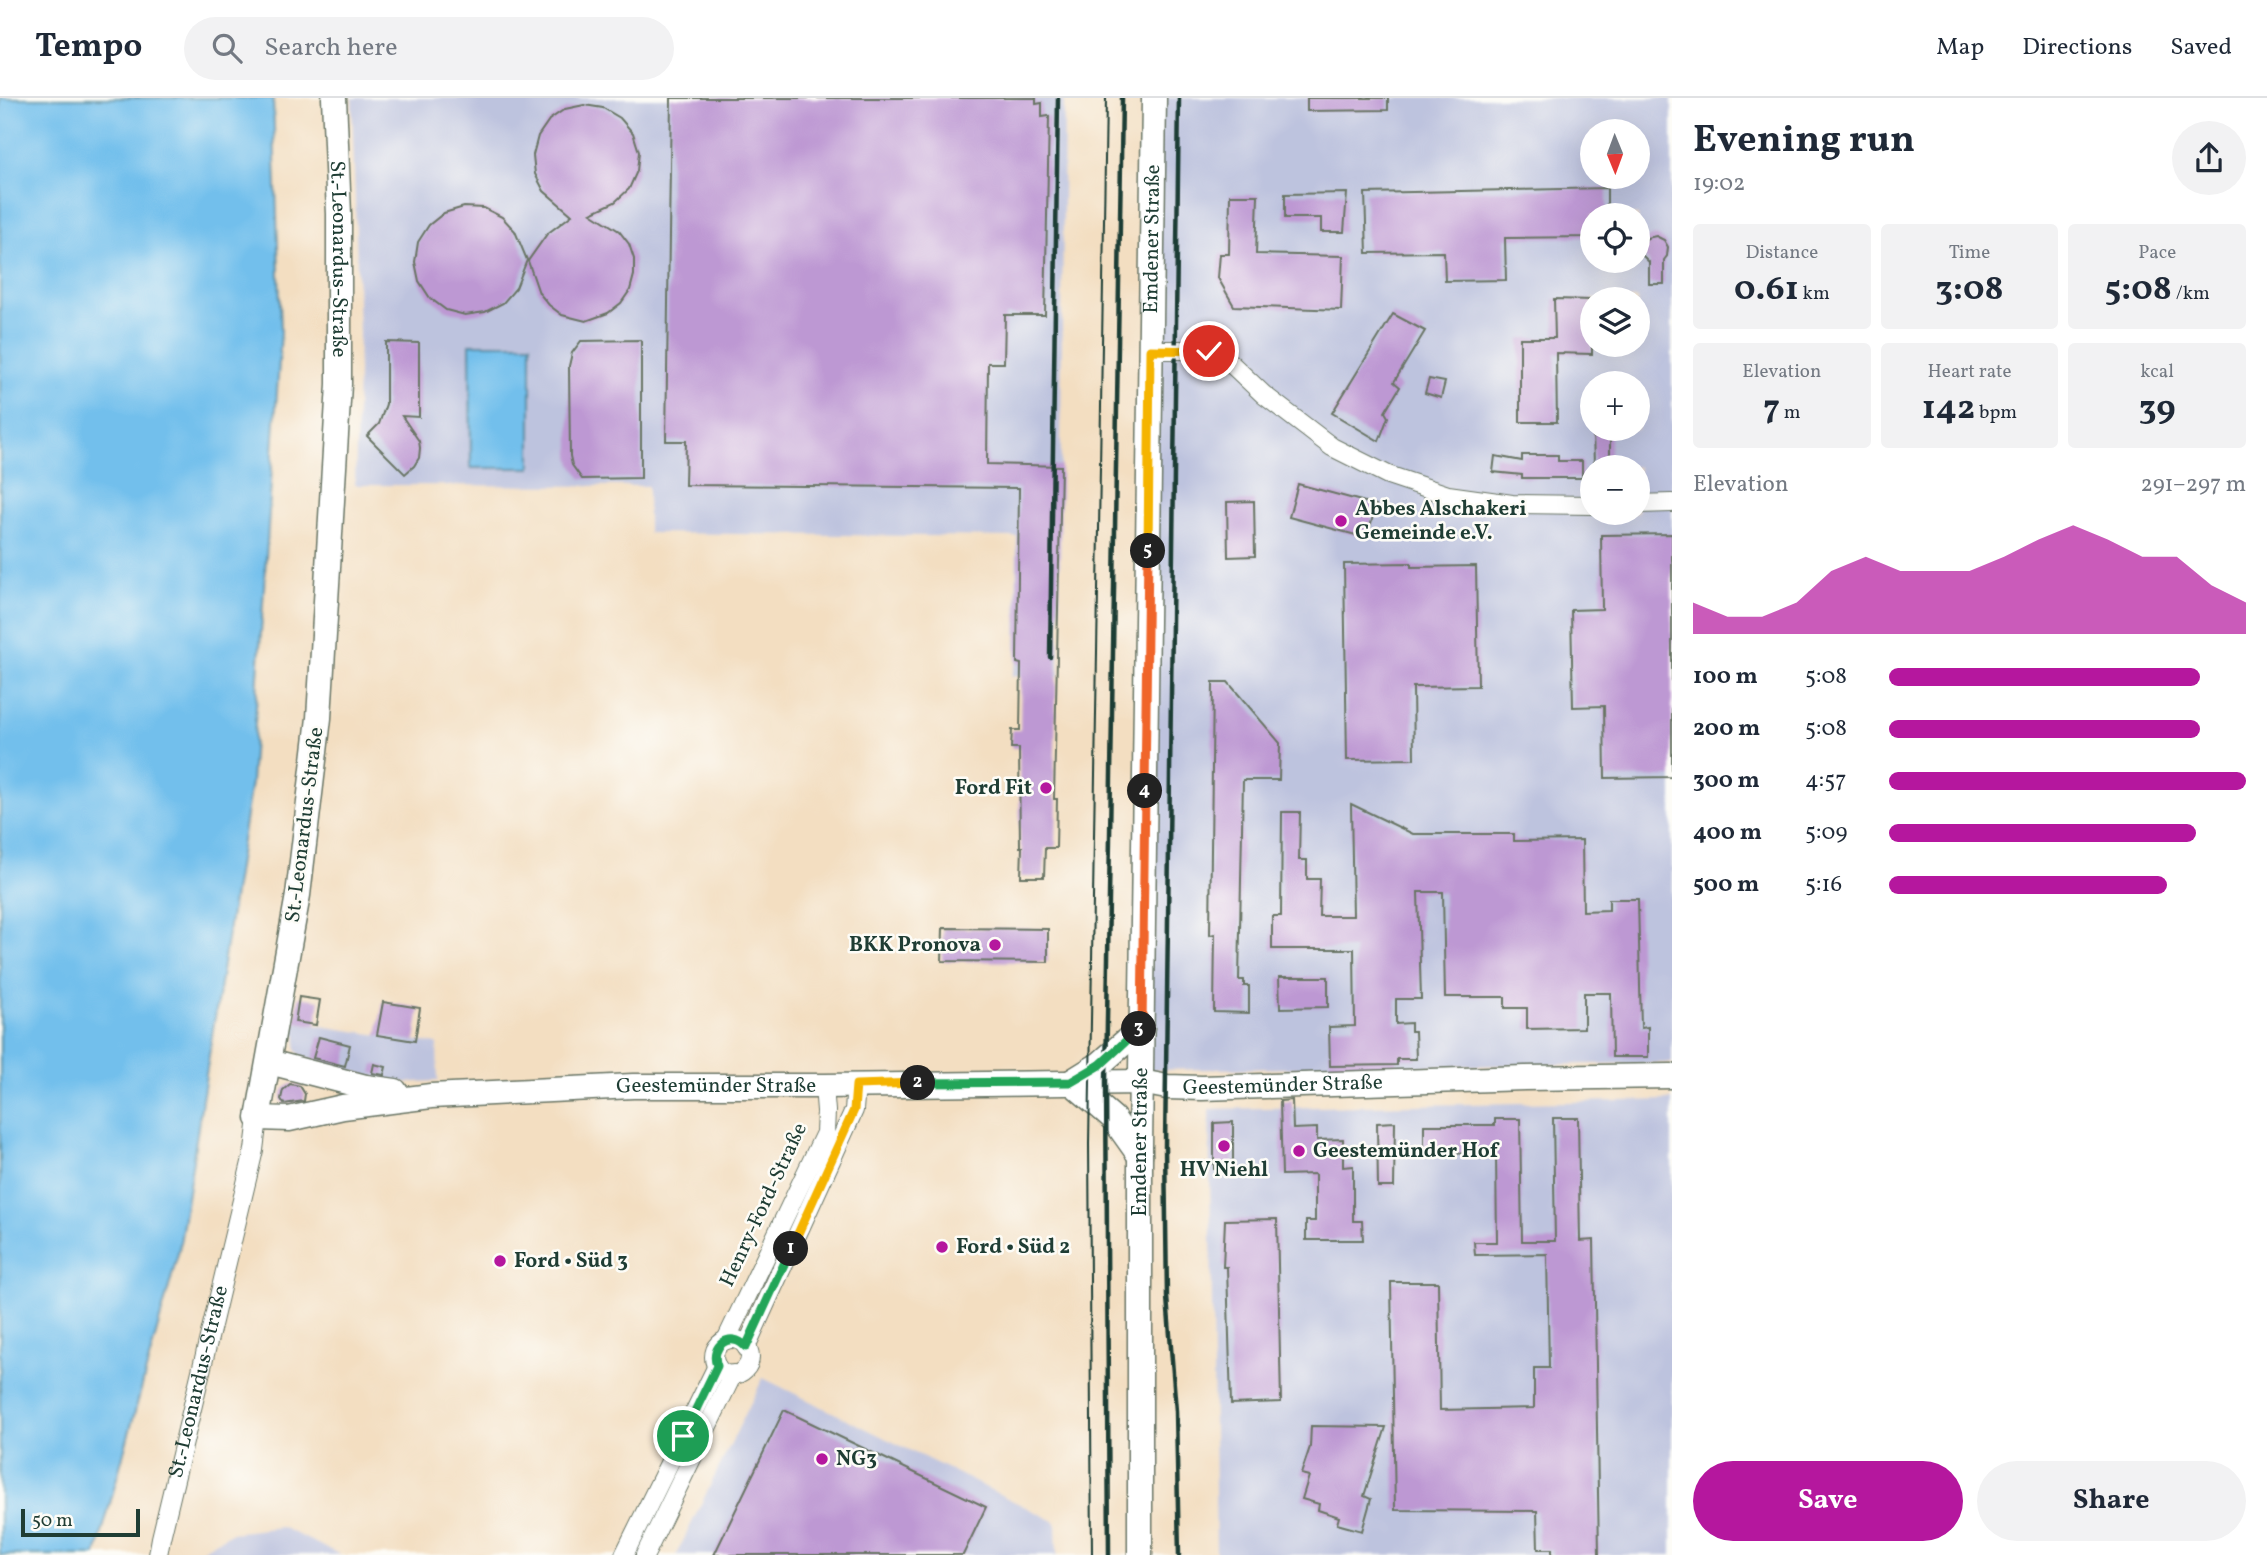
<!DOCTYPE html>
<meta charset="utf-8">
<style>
body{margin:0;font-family:Vollkorn,serif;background:#f2f2f3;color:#1f2937;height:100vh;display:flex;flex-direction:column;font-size:26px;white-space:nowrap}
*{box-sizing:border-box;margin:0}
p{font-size:23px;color:#747a83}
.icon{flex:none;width:38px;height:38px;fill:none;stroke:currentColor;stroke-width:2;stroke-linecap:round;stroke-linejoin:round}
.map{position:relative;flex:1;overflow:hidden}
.drawer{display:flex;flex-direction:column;background:#fff;width:595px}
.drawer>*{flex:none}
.needle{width:46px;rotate:179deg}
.buttons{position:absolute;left:1580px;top:21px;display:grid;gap:14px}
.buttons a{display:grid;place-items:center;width:70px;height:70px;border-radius:50%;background:#fff;box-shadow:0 7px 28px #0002;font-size:35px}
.scale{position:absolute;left:21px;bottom:18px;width:119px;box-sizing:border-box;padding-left:7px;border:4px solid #1f3d34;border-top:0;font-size:19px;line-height:24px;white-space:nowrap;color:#1f3d34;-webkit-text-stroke:5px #fdfcf7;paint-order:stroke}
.pin{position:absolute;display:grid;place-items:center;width:60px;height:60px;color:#fff;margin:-30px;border:4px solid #fff;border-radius:50%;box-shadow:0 2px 7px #0007}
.km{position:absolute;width:35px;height:35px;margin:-18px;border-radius:50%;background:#222;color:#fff;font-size:19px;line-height:35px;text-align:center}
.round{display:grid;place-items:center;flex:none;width:74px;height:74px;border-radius:37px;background:#f2f2f3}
.overview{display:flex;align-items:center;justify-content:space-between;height:119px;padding:0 21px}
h1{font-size:38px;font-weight:700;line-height:52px}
.figures{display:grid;grid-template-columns:repeat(3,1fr);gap:10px;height:119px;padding:7px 21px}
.figures div{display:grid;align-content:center;border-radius:7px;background:#f2f2f3;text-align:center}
.figures b{font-size:35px;font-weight:700}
.figures small{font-size:19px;font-weight:400}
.figures p{font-size:19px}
.chart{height:196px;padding:14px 21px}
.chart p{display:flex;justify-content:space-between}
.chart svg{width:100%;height:126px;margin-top:7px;fill:#b5179e;opacity:.7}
.action{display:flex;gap:14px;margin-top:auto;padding:14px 21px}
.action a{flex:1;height:80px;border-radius:42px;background:#b5179e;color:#fff;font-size:28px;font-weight:700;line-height:80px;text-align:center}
.action a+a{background:#f2f2f3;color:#1f2937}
ul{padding:0 21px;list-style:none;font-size:23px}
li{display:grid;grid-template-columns:112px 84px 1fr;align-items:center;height:52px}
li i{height:18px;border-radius:9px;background:#b5179e}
header{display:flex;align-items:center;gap:42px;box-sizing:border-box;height:98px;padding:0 35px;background:#fff;border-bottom:2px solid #e0e1e3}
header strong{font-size:33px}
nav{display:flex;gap:38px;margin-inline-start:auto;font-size:24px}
.search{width:490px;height:63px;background:#f2f2f3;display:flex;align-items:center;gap:18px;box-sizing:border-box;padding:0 24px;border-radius:38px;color:#747a83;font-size:26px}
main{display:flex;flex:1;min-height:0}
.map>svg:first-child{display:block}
.industrial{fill:#bdc3de;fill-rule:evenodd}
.water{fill:#72bfec;stroke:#487e90;stroke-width:2}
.building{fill:#bd98d3}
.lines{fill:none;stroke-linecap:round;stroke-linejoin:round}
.street-casing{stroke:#697565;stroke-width:20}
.secondary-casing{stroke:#697565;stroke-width:27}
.street{stroke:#fff;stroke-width:18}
.secondary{stroke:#fff;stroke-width:24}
.tram{stroke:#1f3d34;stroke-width:2}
.rail{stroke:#1f3d34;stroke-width:4.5}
.split-1-casing{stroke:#fff;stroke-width:14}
.split-2-casing{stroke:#fff;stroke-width:14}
.split-3-casing{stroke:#fff;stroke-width:14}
.split-4-casing{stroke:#fff;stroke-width:14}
.split-5-casing{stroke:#fff;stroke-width:14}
.split-6-casing{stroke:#fff;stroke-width:14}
.split-1{stroke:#22a559;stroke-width:9}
.split-2{stroke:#f5b400;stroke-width:9}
.split-3{stroke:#22a559;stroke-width:9}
.split-4{stroke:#f0652b;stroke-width:9}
.split-5{stroke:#f0652b;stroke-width:9}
.split-6{stroke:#f5b400;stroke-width:9}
.poi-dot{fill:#b5179e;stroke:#fdfcf7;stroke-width:2.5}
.labels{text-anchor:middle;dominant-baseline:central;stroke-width:5;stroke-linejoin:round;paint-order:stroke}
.street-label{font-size:21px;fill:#1f3d34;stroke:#fdfcf7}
.poi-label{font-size:21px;font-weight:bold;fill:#1f3d34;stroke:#fdfcf7;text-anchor:start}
</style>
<header>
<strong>Tempo</strong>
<div class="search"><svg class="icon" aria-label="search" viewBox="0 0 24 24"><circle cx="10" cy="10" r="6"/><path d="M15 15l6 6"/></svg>Search here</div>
<nav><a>Map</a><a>Directions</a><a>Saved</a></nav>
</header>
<main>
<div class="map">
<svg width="1672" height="1457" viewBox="0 0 1672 1457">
<rect width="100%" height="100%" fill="#fdfcf7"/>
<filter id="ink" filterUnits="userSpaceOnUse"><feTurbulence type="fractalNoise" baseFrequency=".0143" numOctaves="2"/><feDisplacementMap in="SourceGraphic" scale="14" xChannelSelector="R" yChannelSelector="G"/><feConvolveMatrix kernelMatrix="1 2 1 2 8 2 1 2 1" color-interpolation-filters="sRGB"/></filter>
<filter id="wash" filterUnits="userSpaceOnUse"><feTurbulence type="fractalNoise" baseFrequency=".00686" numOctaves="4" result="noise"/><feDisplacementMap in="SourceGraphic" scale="28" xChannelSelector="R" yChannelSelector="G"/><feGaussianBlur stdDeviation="1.57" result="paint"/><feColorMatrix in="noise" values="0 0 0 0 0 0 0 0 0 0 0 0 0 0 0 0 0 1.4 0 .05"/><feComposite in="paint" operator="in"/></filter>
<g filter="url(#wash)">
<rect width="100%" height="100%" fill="#f3dec1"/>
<g class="industrial">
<polygon points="352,0 1064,0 1059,579 1011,578 1016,565 1017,439 648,435 648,388 355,387 359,236"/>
<path d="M1150,0H1672V965L1150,972ZM1592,33H1638V79H1592ZM1592,117H1638V163H1592ZM1592,201H1638V247H1592ZM1592,285H1638V331H1592ZM1592,369H1638V415H1592Z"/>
<polygon points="295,924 437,946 438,983 395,985 308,961 301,958 296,951 297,937 293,936"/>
<polygon points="1672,1002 1672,1457 1216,1457 1209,1011"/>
<polygon points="763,1280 1056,1424 1057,1457 676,1457"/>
<polygon points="281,1429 341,1457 193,1457 231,1435"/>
</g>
<g class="water">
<polygon points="0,0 273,0 281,234 251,685 179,1152 96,1457 0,1457"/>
<polygon points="470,246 531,246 531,370 471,370"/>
</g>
<g id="blocks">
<g class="building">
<polygon points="671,0 1036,0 1036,6 1042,5 1042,19 1049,18 1045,217 1005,217 1004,265 988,265 987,366 1061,368 1054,701 1057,701 1056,750 1045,750 1044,779 1021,779 1022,749 1020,749 1019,650 1011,650 1012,632 1020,632 1021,566 1017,565 1019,390 685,387 686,343 666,343"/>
<polygon points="1307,0 1388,0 1388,12 1307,13"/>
<polygon points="584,7 603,10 620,20 633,35 639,54 637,73 629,91 615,104 591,115 619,133 629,146 634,161 634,177 630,192 621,205 608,215 586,223 562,217 549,207 539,195 528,163 547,136 572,117 544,93 535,76 533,57 538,38 549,22 565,11"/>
<polygon points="1607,90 1607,117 1592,117 1592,139 1505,140 1506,182 1445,183 1444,154 1367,155 1365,95"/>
<polygon points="1347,95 1344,134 1321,134 1321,120 1285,120 1285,96"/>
<polygon points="1230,97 1258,97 1256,156 1343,158 1341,212 1234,208 1218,180 1220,156 1229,156"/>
<polygon points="464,109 484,110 502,119 515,133 527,162 516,190 503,205 485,214 465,217 446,212 430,200 419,183 415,164 418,144 429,127 444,115"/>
<polygon points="1656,138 1664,142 1668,149 1667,158 1664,162 1664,186 1649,186 1649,164 1642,157 1642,148 1647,140"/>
<polygon points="1554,201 1592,202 1592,256 1556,255 1557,324 1520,324 1520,240 1555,240"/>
<polygon points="1393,216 1425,233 1394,284 1400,289 1385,314 1388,319 1379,343 1332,315"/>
<polygon points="641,242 641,380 582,381 572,367 570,358 569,268 572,255 581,243"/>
<polygon points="386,244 419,245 419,319 402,318 419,343 420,350 419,360 414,368 405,376 367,338 379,326 386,306"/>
<polygon points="1429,281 1445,284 1441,300 1425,295"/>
<polygon points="1593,332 1610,332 1610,367 1594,367"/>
<polygon points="1522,357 1558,357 1558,363 1582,363 1582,380 1522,380 1522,377 1493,374 1495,358 1522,363"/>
<polygon points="1298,386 1376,407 1367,440 1289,419"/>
<polygon points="1254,403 1255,458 1228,459 1227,404"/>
<polygon points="1672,436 1672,679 1605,680 1604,608 1573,609 1571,512 1602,511 1601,437"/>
<polygon points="1411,465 1411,469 1476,468 1478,588 1413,589 1414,661 1347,662 1344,466"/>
<polygon points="1213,584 1228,584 1280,645 1279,682 1243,682 1239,882 1244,882 1244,888 1249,888 1249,915 1214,914 1215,836 1210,837"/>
<polygon points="1351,706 1413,736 1514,736 1514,743 1582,742 1583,813 1609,812 1609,801 1638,801 1641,930 1648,929 1648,959 1612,959 1611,895 1584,895 1584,930 1527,931 1527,910 1505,910 1505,899 1445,899 1443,794 1418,794 1421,901 1396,901 1396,926 1411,925 1411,933 1415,933 1416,961 1397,961 1397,967 1330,968 1329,929 1355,928 1354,851 1272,851 1272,818 1281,818 1282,714 1300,714 1299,762 1307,762 1307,781 1320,781 1319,818 1353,818"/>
<polygon points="943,830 1048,831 1048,864 942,863"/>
<polygon points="1279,879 1328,879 1328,909 1280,910"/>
<polygon points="299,899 320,902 316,927 295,924"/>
<polygon points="383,904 420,910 415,943 377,937"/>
<polygon points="319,939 350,947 345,968 313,960"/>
<polygon points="374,966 386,969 384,977 372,975"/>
<polygon points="290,986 300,988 305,996 304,1003 284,1006 281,1001 283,992"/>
<polygon points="1292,1002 1293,1031 1317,1030 1317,1042 1343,1041 1343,1069 1353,1068 1353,1123 1362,1123 1363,1142 1306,1142 1306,1123 1315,1123 1315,1076 1282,1077 1280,1003"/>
<polygon points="1553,1020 1578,1020 1580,1143 1594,1142 1599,1457 1552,1457 1552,1451 1538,1451 1537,1413 1395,1412 1391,1184 1438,1184 1440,1312 1534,1310 1534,1270 1549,1270 1547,1156 1475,1157 1474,1144 1497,1144 1496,1055 1424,1056 1424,1027 1495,1027 1495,1021 1520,1021 1522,1143 1555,1143"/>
<polygon points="1233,1024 1233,1071 1214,1071 1214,1025"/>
<polygon points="1395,1024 1394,1089 1378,1089 1377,1025"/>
<polygon points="1277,1121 1281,1304 1231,1306 1227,1169 1223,1169 1225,1122"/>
<polygon points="784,1312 986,1409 963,1457 714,1457"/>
<polygon points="1311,1328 1386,1329 1364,1398 1371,1401 1362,1433 1337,1426 1339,1419 1318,1412 1319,1406 1302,1401 1309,1378 1301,1376 1310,1349"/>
</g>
</g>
</g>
<g filter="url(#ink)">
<use href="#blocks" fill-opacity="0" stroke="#697565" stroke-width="2"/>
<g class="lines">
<defs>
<g id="street">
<polyline points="1150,252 1209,252 1225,260 1264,297 1332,349 1388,377 1448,397 1512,406 1592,407"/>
<polyline points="1638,406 1672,405"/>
<circle cx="732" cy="1259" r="18"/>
<polyline points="726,1242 825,1035 826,1013 824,988"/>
<polyline points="746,1249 854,1012 856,987"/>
<path id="s1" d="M158,1457L161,1440L254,1052L258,1020"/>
<polyline points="624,1457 717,1268"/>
<polyline points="645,1457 733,1276"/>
</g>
<g id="secondary">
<path id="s2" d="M334,0L339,116V286L319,620L298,797L258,1020L289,1021L343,1009L431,998L633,988H824L1141,984L1167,989L1202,990L1525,980L1672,978"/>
<polyline points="269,964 366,989 395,993"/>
<polyline points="1140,1058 1113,1020 1071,984 1100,966 1142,929"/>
<path id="s3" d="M1140,1457V1048L1154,0"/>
</g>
</defs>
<use href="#street" class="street-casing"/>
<use href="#secondary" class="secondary-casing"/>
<use href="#street" class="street"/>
<use href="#secondary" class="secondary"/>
<polyline class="tram" points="1092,1457 1089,1046 1106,0"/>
<g class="rail">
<polyline points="1050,559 1058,0"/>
<polyline points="1109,1457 1106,984 1122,0"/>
<polyline points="1179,1457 1176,1313 1167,1199 1165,1048 1179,0"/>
</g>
</g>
</g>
<g class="lines" filter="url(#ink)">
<defs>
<path id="split-1" d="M683,1338L717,1268C709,1248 731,1232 746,1249L791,1151"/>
<polyline id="split-2" points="791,1151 854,1012 856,987 918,985"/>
<polyline id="split-3" points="918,985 1071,984 1100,967 1139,931"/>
<polyline id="split-4" points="1139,931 1142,929 1145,693"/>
<polyline id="split-5" points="1145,693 1148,453"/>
<polyline id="split-6" points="1148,453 1150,252 1209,253"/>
</defs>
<use href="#split-1" class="split-1-casing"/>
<use href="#split-2" class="split-2-casing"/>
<use href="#split-3" class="split-3-casing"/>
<use href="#split-4" class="split-4-casing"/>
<use href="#split-5" class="split-5-casing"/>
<use href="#split-6" class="split-6-casing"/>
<use href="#split-1" class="split-1"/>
<use href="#split-2" class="split-2"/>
<use href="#split-3" class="split-3"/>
<use href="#split-4" class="split-4"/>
<use href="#split-5" class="split-5"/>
<use href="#split-6" class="split-6"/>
</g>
<g class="poi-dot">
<circle cx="1341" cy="423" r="7"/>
<circle cx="1046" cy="690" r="7"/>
<circle cx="995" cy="847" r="7"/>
<circle cx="1224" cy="1048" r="7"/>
<circle cx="1299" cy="1053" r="7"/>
<circle cx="942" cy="1149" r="7"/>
<circle cx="500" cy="1163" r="7"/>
<circle cx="822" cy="1361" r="7"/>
</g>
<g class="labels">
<g class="street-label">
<text stroke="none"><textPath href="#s3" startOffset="1316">Emdener Straße</textPath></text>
<text stroke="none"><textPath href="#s2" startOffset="161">St.-Leonardus-Straße</textPath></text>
<text transform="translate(305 727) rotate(-83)">St.-Leonardus-Straße</text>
<text stroke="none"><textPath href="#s2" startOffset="2053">Geestemünder Straße</textPath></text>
<text stroke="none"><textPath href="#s2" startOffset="1486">Geestemünder Straße</textPath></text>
<text stroke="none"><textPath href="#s3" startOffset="413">Emdener Straße</textPath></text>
<text transform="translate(764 1107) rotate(-65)">Henry-Ford-Straße</text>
<text stroke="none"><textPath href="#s1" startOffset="178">St.-Leonardus-Straße</textPath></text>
</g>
<g class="poi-label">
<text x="1355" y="411">Abbes Alschakeri<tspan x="1355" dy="24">Gemeinde e.V.</tspan></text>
<text x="1032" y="690" text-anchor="end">Ford Fit</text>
<text x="981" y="847" text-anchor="end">BKK Pronova</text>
<text x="1313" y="1053">Geestemünder Hof</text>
<text x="1224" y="1072" text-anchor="middle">HV Niehl</text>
<text x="956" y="1149">Ford • Süd 2</text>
<text x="514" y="1163">Ford • Süd 3</text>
<text x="836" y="1361">NG3</text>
</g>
</g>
</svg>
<div class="buttons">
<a><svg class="needle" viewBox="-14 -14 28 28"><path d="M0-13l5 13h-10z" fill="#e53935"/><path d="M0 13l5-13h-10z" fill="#747a83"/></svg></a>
<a><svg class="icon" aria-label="locate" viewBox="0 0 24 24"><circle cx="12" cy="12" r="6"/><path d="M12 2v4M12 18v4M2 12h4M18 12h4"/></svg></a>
<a><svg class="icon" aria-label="layers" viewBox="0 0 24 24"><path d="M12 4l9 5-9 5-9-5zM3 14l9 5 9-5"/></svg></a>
<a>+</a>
<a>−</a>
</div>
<div class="scale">50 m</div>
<div class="pin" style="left:683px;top:1338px;background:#1e9e55"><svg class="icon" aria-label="arrive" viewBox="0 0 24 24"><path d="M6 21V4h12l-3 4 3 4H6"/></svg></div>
<div class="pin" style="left:1209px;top:253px;background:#d93025"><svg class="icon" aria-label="check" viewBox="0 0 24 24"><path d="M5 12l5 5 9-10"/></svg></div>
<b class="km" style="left:791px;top:1151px">1</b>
<b class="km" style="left:918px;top:985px">2</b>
<b class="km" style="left:1139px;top:931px">3</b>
<b class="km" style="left:1145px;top:693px">4</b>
<b class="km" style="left:1148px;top:453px">5</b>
</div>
<section class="drawer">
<div class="overview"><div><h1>Evening run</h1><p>19:02</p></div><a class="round"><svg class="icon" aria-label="share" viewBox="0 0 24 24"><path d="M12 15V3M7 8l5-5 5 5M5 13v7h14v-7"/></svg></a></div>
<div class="figures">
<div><p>Distance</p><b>0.61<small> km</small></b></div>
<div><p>Time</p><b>3:08</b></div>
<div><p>Pace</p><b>5:08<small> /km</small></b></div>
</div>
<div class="figures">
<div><p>Elevation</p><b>7<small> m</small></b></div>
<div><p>Heart rate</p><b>142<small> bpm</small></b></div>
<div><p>kcal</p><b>39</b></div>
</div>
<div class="chart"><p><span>Elevation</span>291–297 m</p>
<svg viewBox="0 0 160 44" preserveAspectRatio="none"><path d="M0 44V33L10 38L20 38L30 33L40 22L50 17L60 22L70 22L80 22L90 17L100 11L110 6L120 11L130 17L140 17L150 27L160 33V44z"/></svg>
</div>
<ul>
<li><b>100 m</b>5:08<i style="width:87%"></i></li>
<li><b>200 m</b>5:08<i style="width:87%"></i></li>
<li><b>300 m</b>4:57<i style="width:100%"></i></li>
<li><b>400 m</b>5:09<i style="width:86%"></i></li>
<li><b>500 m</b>5:16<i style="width:78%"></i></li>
</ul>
<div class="action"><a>Save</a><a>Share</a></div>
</section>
</main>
